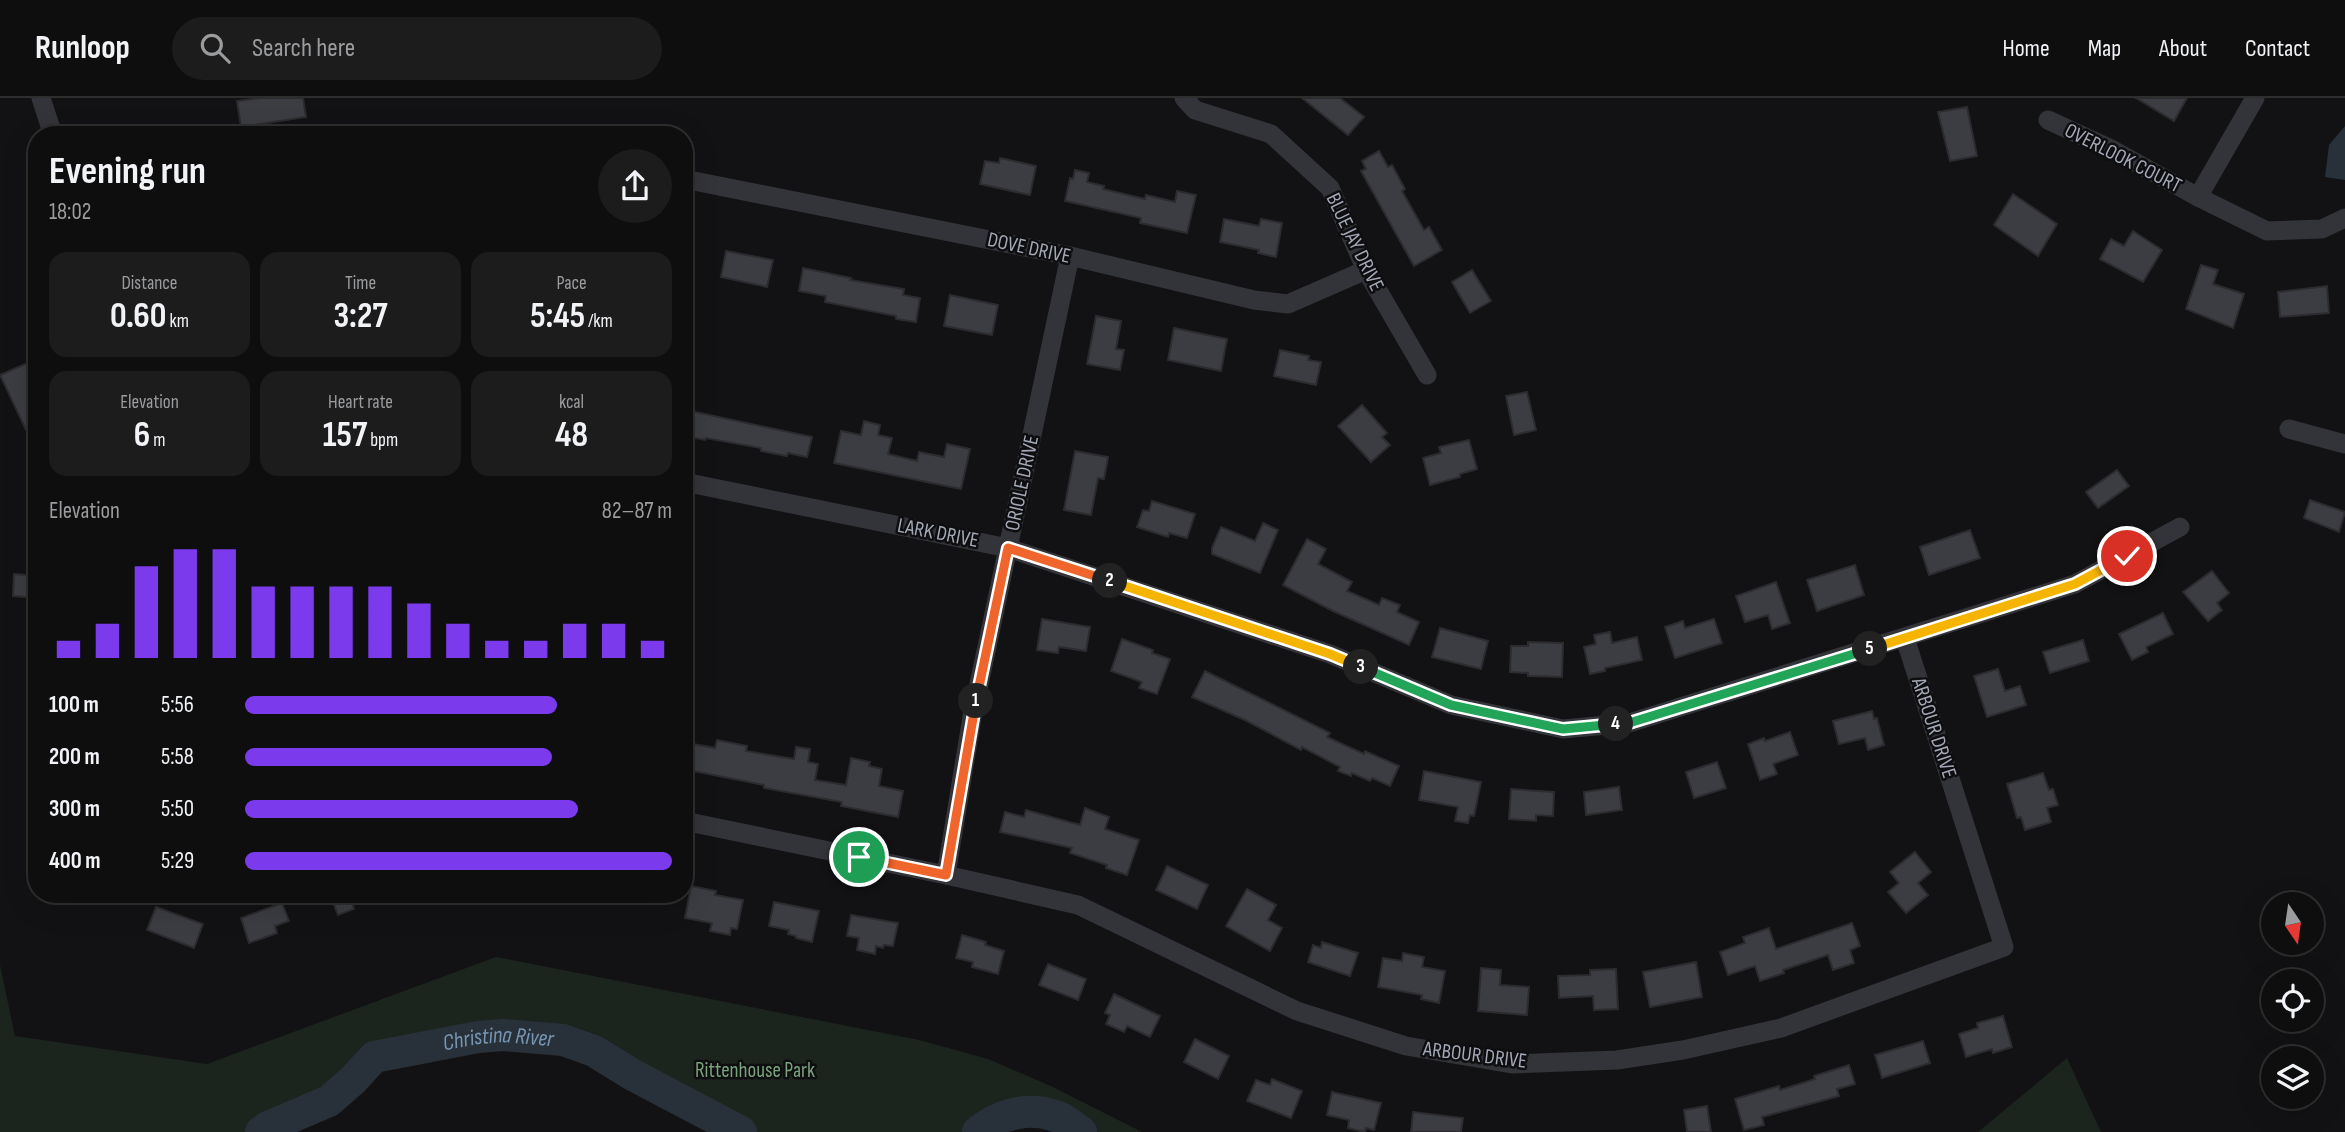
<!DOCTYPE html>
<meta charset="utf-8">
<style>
body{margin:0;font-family:"Sofia Sans Condensed",sans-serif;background:#1c1c1d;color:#f1f3f6;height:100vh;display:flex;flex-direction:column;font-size:26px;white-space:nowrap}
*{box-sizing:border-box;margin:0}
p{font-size:23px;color:#9b9c9e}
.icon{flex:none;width:38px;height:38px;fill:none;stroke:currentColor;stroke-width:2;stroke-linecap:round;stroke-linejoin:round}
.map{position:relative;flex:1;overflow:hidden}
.details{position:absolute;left:28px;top:28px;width:665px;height:777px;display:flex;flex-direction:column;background:#0e0e0f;border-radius:28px;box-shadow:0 7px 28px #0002,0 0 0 2px #2e2e2f}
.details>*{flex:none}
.needle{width:46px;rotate:167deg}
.controls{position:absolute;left:2261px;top:794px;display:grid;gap:14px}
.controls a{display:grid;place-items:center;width:63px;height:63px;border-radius:50%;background:#0e0e0f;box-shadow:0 7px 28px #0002,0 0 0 2px #2e2e2f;font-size:35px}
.pin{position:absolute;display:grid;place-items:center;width:60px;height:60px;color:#fff;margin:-30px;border:4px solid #fff;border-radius:50%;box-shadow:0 2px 7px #0007}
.km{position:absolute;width:35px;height:35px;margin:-18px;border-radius:50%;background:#222;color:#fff;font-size:19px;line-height:35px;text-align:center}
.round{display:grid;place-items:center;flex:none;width:74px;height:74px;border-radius:37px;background:#1c1c1d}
.summary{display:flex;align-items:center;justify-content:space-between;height:119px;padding:0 21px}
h1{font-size:38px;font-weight:700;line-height:52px}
.figures{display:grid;grid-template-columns:repeat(3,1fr);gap:10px;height:119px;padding:7px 21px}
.figures div{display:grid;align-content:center;border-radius:18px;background:#1c1c1d;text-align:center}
.figures b{font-size:35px;font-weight:700}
.figures small{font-size:19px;font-weight:400}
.figures p{font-size:19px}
.chart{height:196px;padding:14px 21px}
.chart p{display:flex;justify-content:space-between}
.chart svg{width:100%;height:126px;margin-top:7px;stroke:#7c3aed;stroke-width:6}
ul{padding:0 21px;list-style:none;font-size:23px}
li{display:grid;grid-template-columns:112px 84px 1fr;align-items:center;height:52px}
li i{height:18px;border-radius:9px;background:#7c3aed}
header{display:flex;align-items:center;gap:42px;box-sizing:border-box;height:98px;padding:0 35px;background:#0e0e0f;border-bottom:2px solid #2e2e2f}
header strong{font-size:33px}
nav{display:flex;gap:38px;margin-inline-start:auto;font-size:24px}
.search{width:490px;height:63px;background:#1c1c1d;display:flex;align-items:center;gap:18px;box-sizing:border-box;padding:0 24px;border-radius:38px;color:#9b9c9e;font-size:26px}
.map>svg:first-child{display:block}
.green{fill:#1c241e}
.water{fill:#283139}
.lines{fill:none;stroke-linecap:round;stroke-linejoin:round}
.river{stroke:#283139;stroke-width:32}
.building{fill:#3c3d42;stroke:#2c2c30;stroke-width:2}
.street{stroke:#333439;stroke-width:19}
.split-1-casing{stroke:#fff;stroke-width:14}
.split-2-casing{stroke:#fff;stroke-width:14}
.split-3-casing{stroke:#fff;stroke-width:14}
.split-4-casing{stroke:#fff;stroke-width:14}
.split-5-casing{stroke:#fff;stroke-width:14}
.split-6-casing{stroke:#fff;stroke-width:14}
.split-1{stroke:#f0652b;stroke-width:9}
.split-2{stroke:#f0652b;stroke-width:9}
.split-3{stroke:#f5b400;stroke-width:9}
.split-4{stroke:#22a559;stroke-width:9}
.split-5{stroke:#22a559;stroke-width:9}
.split-6{stroke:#f5b400;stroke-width:9}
.labels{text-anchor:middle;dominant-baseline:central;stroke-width:5;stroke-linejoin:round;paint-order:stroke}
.street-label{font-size:21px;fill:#a3a8b6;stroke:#0e0d0f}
.park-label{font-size:21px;fill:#79a27d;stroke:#0e0d0f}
.water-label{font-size:23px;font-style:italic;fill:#7795b3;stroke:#0e0d0f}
</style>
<header>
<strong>Runloop</strong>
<div class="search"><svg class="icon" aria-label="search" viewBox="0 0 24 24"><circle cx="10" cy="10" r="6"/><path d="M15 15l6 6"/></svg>Search here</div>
<nav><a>Home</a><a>Map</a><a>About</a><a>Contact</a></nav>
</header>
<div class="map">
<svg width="2345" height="1034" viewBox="0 0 2345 1034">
<rect width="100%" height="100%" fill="#121214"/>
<g class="green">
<path d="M496,859L919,942L988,961L1053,989L1142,1034C1129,1034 1091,1034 1082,1034C1072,1031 1064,1020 1054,1017C1028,1008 997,1017 978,1034H741L633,977L594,953L563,942L503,937L478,939L374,959L353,982L329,1003L268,1029L261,1034H0V867L15,938L207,966Z"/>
<polygon points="2067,960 2101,1034 1978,1034"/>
</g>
<polygon class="water" points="2345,28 2345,82 2325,79 2329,47"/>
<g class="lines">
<g class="river">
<path id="s1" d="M261,1034L268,1029L329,1003L353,982L374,959L478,939L503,937L563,942L594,953L633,977L741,1034"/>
<path d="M978,1034C998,1017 1026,1009 1052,1017C1062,1019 1073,1028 1081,1034"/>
</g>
</g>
<g class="building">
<polygon points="260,0 303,0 306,19 241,29 237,3"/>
<polygon points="1302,0 1340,0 1364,19 1348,37"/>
<polygon points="2136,0 2187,0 2174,23"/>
<polygon points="1967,9 1977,58 1950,63 1938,14"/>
<polygon points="1379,53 1388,69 1392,67 1405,91 1402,93 1424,132 1429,129 1442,152 1414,168 1361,73 1366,71 1362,63"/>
<polygon points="1000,60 1036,68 1030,97 980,86 985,63 999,65"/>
<polygon points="1075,72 1089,75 1087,84 1104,88 1103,91 1145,101 1146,97 1175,104 1177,93 1196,97 1187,135 1140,125 1141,120 1065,103 1070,80 1073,81"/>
<polygon points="2013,96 2057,126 2038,158 1994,127"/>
<polygon points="1224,121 1259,128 1261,121 1282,125 1276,159 1258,155 1259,152 1220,144"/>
<polygon points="2133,133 2162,152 2143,184 2100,161 2111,141 2124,148"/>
<polygon points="726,153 773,162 767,189 721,179"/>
<polygon points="2201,167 2218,172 2213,186 2244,196 2233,230 2186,211"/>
<polygon points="803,170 851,180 850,182 904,191 903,197 920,200 916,224 896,221 896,218 825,204 826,198 799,193"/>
<polygon points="1472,172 1491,203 1470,215 1452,184"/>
<polygon points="2327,188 2329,215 2280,219 2278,194"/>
<polygon points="950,197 998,207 992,237 944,228"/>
<polygon points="1096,218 1121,223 1116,251 1124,252 1120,272 1087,266"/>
<polygon points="1174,230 1227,241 1221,273 1168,262"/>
<polygon points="1280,252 1309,258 1308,262 1321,264 1316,287 1274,278"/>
<polygon points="32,263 37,273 37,327 26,332 0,277"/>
<polygon points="1527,294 1536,332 1514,337 1506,298"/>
<polygon points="1362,307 1387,335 1382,339 1390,347 1371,364 1338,328"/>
<polygon points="686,312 812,339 807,359 788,355 787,358 761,353 761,350 706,340 705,342 684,338"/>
<polygon points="864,323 880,327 878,337 892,340 888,356 917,363 919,354 944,359 947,346 970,351 961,391 834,365 841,333 861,337"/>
<polygon points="1469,342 1477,371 1460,376 1460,379 1430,387 1423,360 1441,355 1439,349"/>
<polygon points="1075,353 1108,359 1104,381 1098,380 1091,417 1064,412"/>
<polygon points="2117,372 2129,388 2098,410 2086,394"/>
<polygon points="2310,402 2345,414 2339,434 2304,420"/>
<polygon points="1152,403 1195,416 1187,440 1169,435 1168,439 1137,429 1143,412 1149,413"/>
<polygon points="1263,425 1278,432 1260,475 1212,456 1212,450 1221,429 1255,443"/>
<polygon points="1970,432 1980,460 1929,477 1920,449"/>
<polygon points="1307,441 1326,451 1318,466 1352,484 1347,493 1379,507 1382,500 1400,507 1397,514 1419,524 1409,547 1333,513 1283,487"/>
<polygon points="1855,467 1864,497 1817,513 1807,482"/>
<polygon points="2212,473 2229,495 2217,505 2222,512 2208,523 2183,494"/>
<polygon points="14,476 37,478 37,500 13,498"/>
<polygon points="1776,484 1790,525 1772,531 1768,517 1745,524 1736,498"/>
<polygon points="2163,515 2173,536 2146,549 2148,554 2132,562 2119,536"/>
<polygon points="1042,521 1090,529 1086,553 1059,549 1058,555 1037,552"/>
<polygon points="1714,521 1722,545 1675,560 1665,529 1683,523 1685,530"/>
<polygon points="1440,530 1488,543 1481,571 1432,559"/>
<polygon points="1610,534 1612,545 1637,539 1642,562 1605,570 1605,573 1590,576 1584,549 1596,546 1594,537"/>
<polygon points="1122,541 1153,552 1152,555 1170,561 1157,596 1139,590 1142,584 1111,573"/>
<polygon points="2083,542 2089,563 2050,575 2043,554"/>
<polygon points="1528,544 1563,545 1562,579 1528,578 1528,575 1510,574 1511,548 1528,548"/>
<polygon points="1998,571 2005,593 2020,588 2026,607 1987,619 1974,578"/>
<polygon points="1205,573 1330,635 1327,639 1364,656 1365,653 1399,668 1390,688 1372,680 1370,683 1352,675 1351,678 1338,673 1340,669 1302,649 1301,652 1245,622 1192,599"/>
<polygon points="1872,613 1874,621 1877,620 1884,647 1868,652 1865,640 1839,646 1833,623"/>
<polygon points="1790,634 1798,657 1773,666 1777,676 1760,682 1748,646 1764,640 1765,643"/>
<polygon points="717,642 747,648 746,653 794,661 796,649 810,651 808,664 818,666 815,682 846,687 851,660 870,664 869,668 882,671 879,688 903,693 898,719 841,708 842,704 764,690 764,687 688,672 693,646 715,650"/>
<polygon points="1717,664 1726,690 1694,700 1686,674"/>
<polygon points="1424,673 1481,684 1474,718 1470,717 1468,725 1455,723 1458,709 1419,702"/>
<polygon points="2043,675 2049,692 2053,691 2058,707 2047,710 2051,724 2025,732 2021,719 2017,720 2007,686"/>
<polygon points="1619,689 1622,712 1586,717 1584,694"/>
<polygon points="1511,691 1554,694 1553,718 1536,717 1536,723 1509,721"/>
<polygon points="1085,710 1109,719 1105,731 1139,742 1127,777 1106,770 1107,767 1070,755 1072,750 1000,734 1005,714 1024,719 1026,712 1080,727"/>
<polygon points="1915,754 1931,774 1918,785 1928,797 1906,815 1888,794 1899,785 1890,774"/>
<polygon points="1167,768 1208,787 1197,811 1156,792"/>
<polygon points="691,788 716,793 715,797 743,802 737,831 731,830 730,837 710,833 712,825 685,820"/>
<polygon points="1247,791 1276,807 1268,822 1282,830 1270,853 1226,828"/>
<polygon points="330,796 349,796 354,811 338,817"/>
<polygon points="774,804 819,813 812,844 796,840 796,838 788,836 789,832 769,828"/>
<polygon points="282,805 289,823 275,828 277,835 249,845 241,820"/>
<polygon points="156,809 203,826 194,850 147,832"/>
<polygon points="851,817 898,825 893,848 884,847 883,850 876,848 875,856 857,852 859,840 847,838"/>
<polygon points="1852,825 1860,848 1850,852 1854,865 1833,872 1828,857 1783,872 1784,875 1760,883 1755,868 1728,877 1720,854 1745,845 1743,839 1769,830 1776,851"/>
<polygon points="962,837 986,844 985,847 1004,853 998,876 972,869 973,864 956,860"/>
<polygon points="1322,844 1358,855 1350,878 1308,864 1313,847 1321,850"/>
<polygon points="1403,855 1424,859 1422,869 1445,873 1439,905 1421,901 1422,897 1378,889 1383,860 1402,863"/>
<polygon points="1696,864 1702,899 1650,909 1643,874"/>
<polygon points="1048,866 1086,881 1078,902 1039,887"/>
<polygon points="1481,870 1501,872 1500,887 1529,889 1527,917 1478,913"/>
<polygon points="1616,871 1618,911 1594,912 1593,898 1559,900 1558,878 1590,877 1590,872"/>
<polygon points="1114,896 1160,918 1150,939 1127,928 1124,934 1106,926 1110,917 1105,915"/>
<polygon points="2003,918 2012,949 1993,955 1992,951 1966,959 1959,936 1978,930 1977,925"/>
<polygon points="1195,941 1229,958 1218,981 1184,964"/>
<polygon points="1923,943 1930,965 1882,980 1875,957"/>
<polygon points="1849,967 1855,986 1837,991 1839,998 1762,1019 1764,1027 1744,1032 1735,1001 1779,988 1780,992 1815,981 1814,978"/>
<polygon points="1272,981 1302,993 1291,1020 1247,1003 1256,982 1270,987"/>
<polygon points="1332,994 1381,1005 1374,1032 1366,1030 1365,1034 1348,1030 1349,1022 1327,1017"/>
<polygon points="1707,1008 1711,1034 1687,1034 1684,1012"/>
<polygon points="1413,1014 1463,1020 1461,1034 1411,1034"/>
</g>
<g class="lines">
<g class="street">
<polyline points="41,0 53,37"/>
<polyline points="1184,0 1195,12 1271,36 1330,90 1366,172 1427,277"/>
<polyline points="2048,22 2113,52 2198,99 2267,133 2322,131 2345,120"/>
<polyline points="684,81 1070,158 1254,202 1288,206 1366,172"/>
<polyline points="2198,99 2255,0"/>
<polyline points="2289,331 2345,346"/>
<polyline points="684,384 1008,450 1330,556 1451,607 1563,631 1629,625 2075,486 2180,429"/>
<polyline points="684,723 946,777 1078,807 1297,913 1406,948 1512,966 1617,962 1683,952 1781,930 2004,849 1905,540"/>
<polyline points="946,777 972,619 1070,158"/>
</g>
</g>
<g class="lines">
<defs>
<polyline id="split-1" points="859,759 946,777 976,603"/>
<polyline id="split-2" points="976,603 1008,450 1110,483"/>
<polyline id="split-3" points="1110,483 1330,556 1361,569"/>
<polyline id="split-4" points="1361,569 1451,607 1563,631 1616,626"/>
<polyline id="split-5" points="1616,626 1629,625 1870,551"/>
<polyline id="split-6" points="1870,551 2075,486 2127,458"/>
</defs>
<use href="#split-1" class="split-1-casing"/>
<use href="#split-2" class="split-2-casing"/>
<use href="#split-3" class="split-3-casing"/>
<use href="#split-4" class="split-4-casing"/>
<use href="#split-5" class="split-5-casing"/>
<use href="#split-6" class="split-6-casing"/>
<use href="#split-1" class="split-1"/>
<use href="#split-2" class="split-2"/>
<use href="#split-3" class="split-3"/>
<use href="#split-4" class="split-4"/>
<use href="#split-5" class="split-5"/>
<use href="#split-6" class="split-6"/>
</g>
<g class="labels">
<g class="street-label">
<text transform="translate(2123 60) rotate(27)">OVERLOOK COURT</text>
<text transform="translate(1355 144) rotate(64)">BLUE JAY DRIVE</text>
<text transform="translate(1029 150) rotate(12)">DOVE DRIVE</text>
<text transform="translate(1022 385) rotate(-78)">ORIOLE DRIVE</text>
<text transform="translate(938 435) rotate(11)">LARK DRIVE</text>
<text transform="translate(1934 630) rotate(72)">ARBOUR DRIVE</text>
<text transform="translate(1475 957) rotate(7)">ARBOUR DRIVE</text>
</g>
<g class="park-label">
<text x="755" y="972">Rittenhouse Park</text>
</g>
<g class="water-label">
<text stroke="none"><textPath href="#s1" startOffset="264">Christina River</textPath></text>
</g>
</g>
</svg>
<div class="controls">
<a><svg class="needle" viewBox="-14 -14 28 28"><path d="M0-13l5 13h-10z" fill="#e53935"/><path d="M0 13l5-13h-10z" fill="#9b9c9e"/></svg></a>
<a><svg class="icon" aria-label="locate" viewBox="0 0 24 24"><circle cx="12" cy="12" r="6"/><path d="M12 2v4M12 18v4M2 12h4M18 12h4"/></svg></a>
<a><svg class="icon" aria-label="layers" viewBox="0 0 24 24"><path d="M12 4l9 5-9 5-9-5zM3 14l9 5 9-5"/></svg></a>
</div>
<div class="pin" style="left:859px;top:759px;background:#1e9e55"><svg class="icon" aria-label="arrive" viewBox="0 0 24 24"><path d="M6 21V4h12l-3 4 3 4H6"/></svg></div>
<div class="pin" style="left:2127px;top:458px;background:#d93025"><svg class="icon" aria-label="check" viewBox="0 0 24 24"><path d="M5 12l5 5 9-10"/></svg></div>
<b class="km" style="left:976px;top:603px">1</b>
<b class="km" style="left:1110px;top:483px">2</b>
<b class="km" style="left:1361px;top:569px">3</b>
<b class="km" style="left:1616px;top:626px">4</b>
<b class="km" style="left:1870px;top:551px">5</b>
<section class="details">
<div class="summary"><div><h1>Evening run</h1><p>18:02</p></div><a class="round"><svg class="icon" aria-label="share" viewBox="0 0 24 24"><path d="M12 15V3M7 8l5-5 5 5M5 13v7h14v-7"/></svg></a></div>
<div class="figures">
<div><p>Distance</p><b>0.60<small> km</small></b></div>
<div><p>Time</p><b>3:27</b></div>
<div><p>Pace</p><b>5:45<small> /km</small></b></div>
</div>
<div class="figures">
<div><p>Elevation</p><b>6<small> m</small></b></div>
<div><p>Heart rate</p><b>157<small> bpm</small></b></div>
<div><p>kcal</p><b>48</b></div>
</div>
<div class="chart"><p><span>Elevation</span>82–87 m</p>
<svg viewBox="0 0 160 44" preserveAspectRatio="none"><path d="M5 44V38M15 44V32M25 44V12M35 44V6M45 44V6M55 44V19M65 44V19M75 44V19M85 44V19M95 44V25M105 44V32M115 44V38M125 44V38M135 44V32M145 44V32M155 44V38"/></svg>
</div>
<ul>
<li><b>100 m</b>5:56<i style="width:73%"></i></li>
<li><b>200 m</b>5:58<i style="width:72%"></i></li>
<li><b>300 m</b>5:50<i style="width:78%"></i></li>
<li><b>400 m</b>5:29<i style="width:100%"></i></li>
</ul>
</section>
</div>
